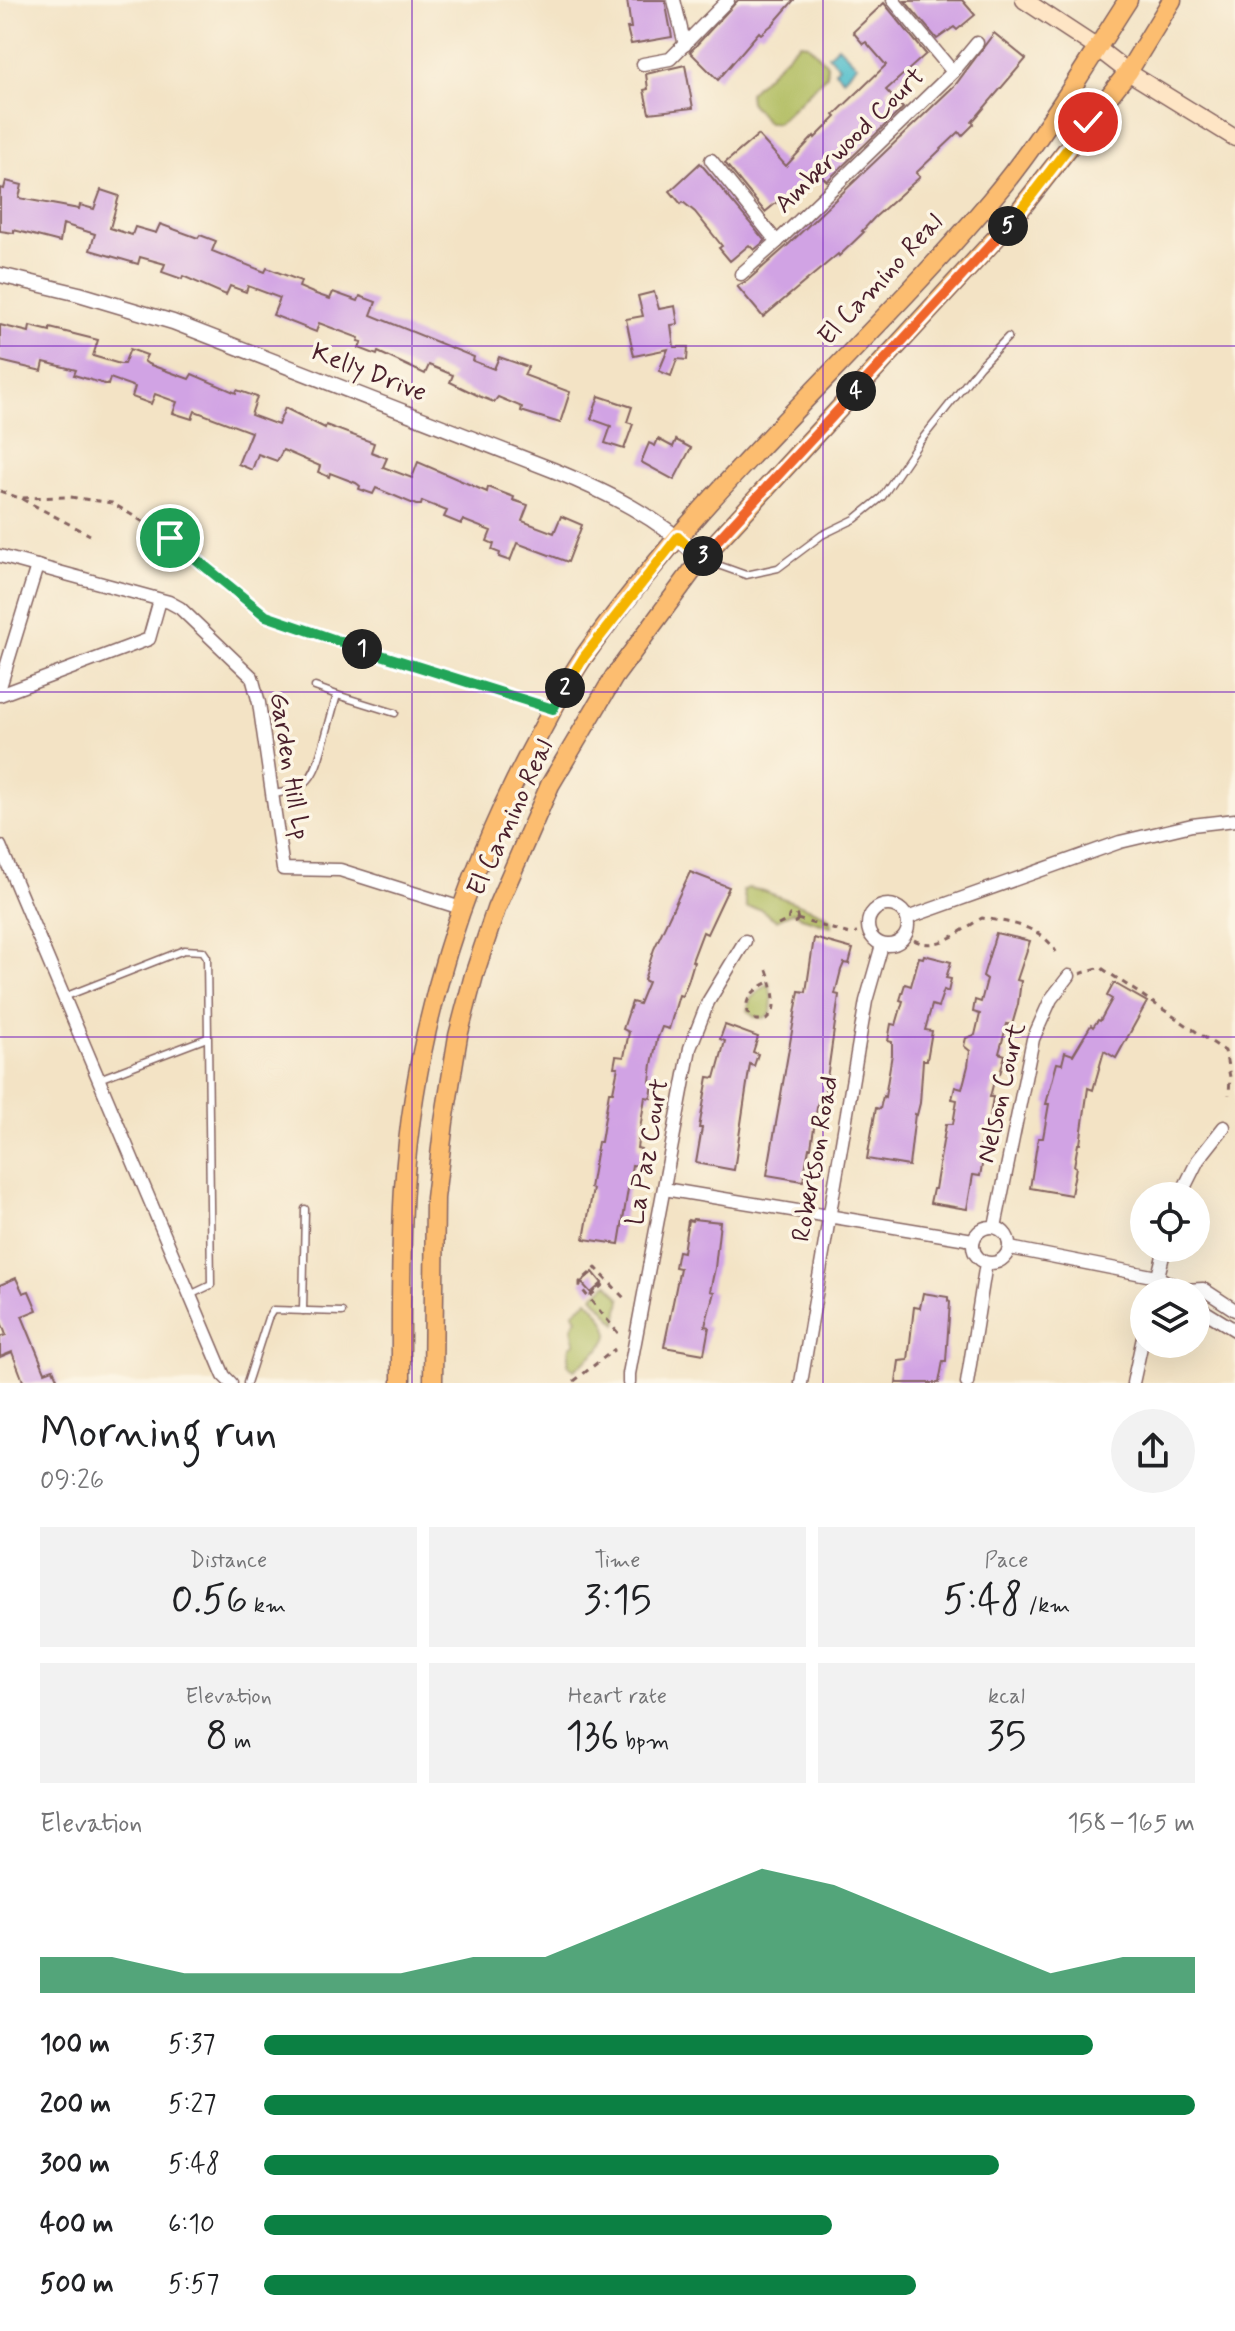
<!DOCTYPE html>
<meta charset="utf-8">
<style>
body{margin:0;font-family:Mynerve,sans-serif;background:#f2f2f2;color:#202124;height:100vh;display:flex;flex-direction:column;font-size:30px;white-space:nowrap}
*{box-sizing:border-box;margin:0}
p{font-size:26px;color:#757577}
.icon{flex:none;width:44px;height:44px;fill:none;stroke:currentColor;stroke-width:2;stroke-linecap:round;stroke-linejoin:round}
.map{position:relative;height:1383px;overflow:hidden}
.details{display:flex;flex-direction:column;background:#fff;flex:1}
.details>*{flex:none}
.controls{position:absolute;left:1130px;top:1182px;display:grid;gap:16px}
.controls a{display:grid;place-items:center;width:80px;height:80px;border-radius:50%;background:#fff;box-shadow:0 8px 32px #0002;font-size:40px}
.pin{position:absolute;display:grid;place-items:center;width:68px;height:68px;color:#fff;margin:-34px;border:4px solid #fff;border-radius:50%;box-shadow:0 2px 8px #0007}
.km{position:absolute;width:40px;height:40px;margin:-20px;border-radius:50%;background:#222;color:#fff;font-size:22px;line-height:40px;text-align:center}
.round{display:grid;place-items:center;flex:none;width:84px;height:84px;border-radius:42px;background:#f2f2f2}
.overview{display:flex;align-items:center;justify-content:space-between;height:136px;padding:0 40px}
h1{font-size:44px;font-weight:600;line-height:60px}
.stats{display:grid;grid-template-columns:repeat(3,1fr);gap:12px;height:136px;padding:8px 40px}
.stats div{display:grid;align-content:center;border-radius:0px;background:#f2f2f2;text-align:center}
.stats b{font-size:40px;font-weight:600}
.stats small{font-size:22px;font-weight:400}
.stats p{font-size:22px}
.chart{height:224px;padding:16px 40px}
.chart p{display:flex;justify-content:space-between}
.chart svg{width:100%;height:144px;margin-top:8px;fill:#0b8043;opacity:.7}
ul{padding:0 40px;list-style:none;font-size:26px}
li{display:grid;grid-template-columns:128px 96px 1fr;align-items:center;height:60px}
li i{height:20px;border-radius:10px;background:#0b8043}
.map>svg:first-child{display:block}
.green{fill:#afbb5d;stroke:#7c6d44;stroke-width:2}
.water{fill:#50bdcb;stroke:#4d6e7b;stroke-width:2}
.building{fill:#d1a3e4}
.lines{fill:none;stroke-linecap:round;stroke-linejoin:round}
.service-casing{stroke:#856461;stroke-width:9}
.minor-casing{stroke:#856461;stroke-width:15}
.tertiary-casing{stroke:#856461;stroke-width:17}
.secondary-casing{stroke:#856461;stroke-width:19}
.primary-casing{stroke:#856461;stroke-width:21}
.path{stroke:#856461;stroke-width:3;stroke-dasharray:6 6;stroke-linecap:butt}
.service{stroke:#fff;stroke-width:6}
.minor{stroke:#fff;stroke-width:12}
.tertiary{stroke:#fff;stroke-width:14}
.secondary{stroke:#fee5c5;stroke-width:16}
.primary{stroke:#fcbd6f;stroke-width:18}
.split-1-casing{stroke:#fff;stroke-width:16}
.split-2-casing{stroke:#fff;stroke-width:16}
.split-3-casing{stroke:#fff;stroke-width:16}
.split-4-casing{stroke:#fff;stroke-width:16}
.split-5-casing{stroke:#fff;stroke-width:16}
.split-6-casing{stroke:#fff;stroke-width:16}
.split-1{stroke:#22a559;stroke-width:10}
.split-2{stroke:#22a559;stroke-width:10}
.split-3{stroke:#f5b400;stroke-width:10}
.split-4{stroke:#f0652b;stroke-width:10}
.split-5{stroke:#f0652b;stroke-width:10}
.split-6{stroke:#f5b400;stroke-width:10}
.grid{fill:none;stroke:#7b2cbf;stroke-width:2;stroke-opacity:0.55}
.labels{text-anchor:middle;dominant-baseline:central;stroke-width:7;stroke-linejoin:round;paint-order:stroke}
.street-label{font-size:26px;fill:#4a1f2b;stroke:#fcf5e5}
</style>
<div class="map">
<svg width="1235" height="1383" viewBox="0 0 1235 1383">
<rect width="100%" height="100%" fill="#fcf5e5"/>
<filter id="ink" filterUnits="userSpaceOnUse"><feTurbulence type="fractalNoise" baseFrequency=".0125" numOctaves="2"/><feDisplacementMap in="SourceGraphic" scale="16" xChannelSelector="R" yChannelSelector="G"/><feConvolveMatrix kernelMatrix="1 2 1 2 8 2 1 2 1" color-interpolation-filters="sRGB"/></filter>
<filter id="wash" filterUnits="userSpaceOnUse"><feTurbulence type="fractalNoise" baseFrequency=".006" numOctaves="4" result="noise"/><feDisplacementMap in="SourceGraphic" scale="32" xChannelSelector="R" yChannelSelector="G"/><feGaussianBlur stdDeviation="1.8" result="paint"/><feColorMatrix in="noise" values="0 0 0 0 0 0 0 0 0 0 0 0 0 0 0 0 0 1.4 0 .05"/><feComposite in="paint" operator="in"/></filter>
<g filter="url(#wash)">
<rect width="100%" height="100%" fill="#f3e3c5"/>
<g class="green">
<polygon points="799,43 808,44 827,64 827,75 777,123 767,122 750,102 749,93"/>
<polygon points="748,888 764,891 827,915 832,921 831,926 801,917 793,912 776,920 760,909 747,908 743,891"/>
<polygon points="769,983 772,999 771,1013 765,1018 754,1017 748,1010 750,999"/>
<polygon points="608,1283 621,1299 617,1324 593,1296"/>
<path d="M588,1300C624,1338 607,1342 574,1370L568,1364L570,1346L575,1343L572,1327L577,1318L573,1313Z"/>
</g>
<polygon class="water" points="838,46 857,65 843,79 835,71 839,66 828,55"/>
<g id="blocks">
<g class="building">
<polygon points="627,0 665,0 672,37 631,44 627,28 631,28"/>
<polygon points="738,0 794,0 773,24 761,34 759,32 718,80 690,52"/>
<polygon points="962,0 975,15 957,30 954,27 937,39 905,1"/>
<polygon points="884,3 926,54 886,90 903,108 827,181 815,171 765,212 725,163 758,135 786,166 814,136 815,138 836,117 834,115 886,65 866,42 863,44 853,32"/>
<polygon points="994,33 1026,59 972,122 974,124 962,136 959,132 916,173 920,177 874,218 862,231 864,232 839,256 838,254 763,317 737,286 747,281 789,244 956,84"/>
<polygon points="685,65 693,108 649,113 644,90 648,89 646,74"/>
<polygon points="700,163 765,241 754,250 749,245 730,261 719,248 722,246 695,212 683,202 681,204 670,191"/>
<polygon points="6,181 22,185 19,198 79,209 80,205 94,209 101,190 119,196 110,228 132,235 135,227 156,233 160,224 198,238 200,235 216,241 212,251 265,272 267,268 301,281 299,287 313,293 330,299 333,292 358,301 360,296 376,302 371,315 474,357 473,361 494,369 499,357 528,367 524,375 570,392 560,423 521,411 522,407 498,397 494,402 479,396 450,382 453,375 429,365 425,374 378,352 377,355 359,348 362,342 358,341 359,338 319,323 316,332 273,315 280,298 248,286 246,292 230,286 226,295 183,276 182,279 162,272 165,264 140,257 138,264 90,250 95,234 63,224 60,242 14,230 14,233 0,231 0,188 4,189"/>
<polygon points="654,292 659,309 675,306 678,324 671,325 674,347 688,347 687,360 677,359 671,376 659,371 668,349 634,356 626,319 643,316 638,296"/>
<polygon points="0,325 29,332 30,326 50,331 50,328 98,340 93,356 120,364 124,364 130,349 147,355 144,361 148,364 189,379 192,374 236,393 237,390 257,397 251,415 278,425 285,408 325,428 326,425 374,443 371,452 387,458 383,467 412,478 418,462 487,492 488,487 514,497 513,500 528,505 522,521 554,533 561,516 582,525 568,562 517,543 510,561 499,557 500,553 492,550 494,544 487,541 491,531 463,520 461,524 444,517 447,511 422,501 421,505 416,505 376,488 373,494 359,489 360,486 356,483 330,473 329,477 318,472 320,466 283,450 277,461 258,454 252,470 238,464 251,432 195,411 192,419 173,413 177,402 155,394 151,404 132,397 135,387 110,378 108,385 74,375 76,370 44,362 42,371 0,361"/>
<polygon points="599,396 632,407 627,422 633,424 624,449 605,443 611,426 591,419"/>
<polygon points="658,439 673,447 676,440 691,448 674,480 641,462 649,443 655,446"/>
<polygon points="690,872 729,887 707,934 703,932 692,961 694,962 688,982 682,996 679,995 669,1029 662,1027 657,1040 652,1064 650,1082 653,1082 651,1098 645,1097 637,1148 641,1149 638,1166 632,1165 619,1244 584,1239 593,1189 590,1188 598,1142 601,1142 609,1092 613,1092 618,1067 614,1067 616,1056 624,1057 629,1032 623,1029 632,1002 639,1004 648,982 644,980 654,949"/>
<polygon points="996,933 1030,941 1017,980 1021,981 1018,1004 1012,1025 1007,1024 999,1053 1005,1055 1000,1074 996,1073 990,1097 993,1097 988,1129 983,1129 978,1160 983,1160 980,1176 973,1175 967,1209 930,1203 933,1189 935,1189 946,1124 953,1124 957,1100 952,1099 955,1087 962,1089 968,1066 970,1051 964,1046 966,1038 975,1035 980,1014 973,1012 975,1000 981,1002 987,979 983,976"/>
<polygon points="814,938 853,949 849,964 844,963 841,970 835,994 839,995 829,1065 823,1102 818,1101 811,1148 809,1148 803,1181 767,1175 799,991 806,992"/>
<polygon points="924,955 951,962 946,978 951,979 948,992 944,990 938,1007 932,1005 925,1030 932,1031 927,1060 923,1060 920,1103 917,1115 915,1114 909,1166 867,1159 876,1108 880,1109 883,1096 885,1097 892,1054 892,1042 888,1041 891,1024 896,1025 903,1001 900,1000 905,984 911,986 919,957 923,958"/>
<polygon points="1114,983 1147,1002 1116,1058 1104,1051 1093,1090 1088,1088 1080,1144 1078,1144 1074,1166 1076,1167 1071,1195 1030,1188 1038,1138 1043,1138 1049,1104 1046,1104 1057,1063 1062,1064 1065,1052 1073,1055 1091,1025 1093,1027 1098,1020 1100,1021 1112,999 1107,996"/>
<polygon points="725,1025 758,1037 753,1052 758,1054 754,1066 750,1064 734,1170 696,1163 702,1128 699,1128 708,1077 715,1078 725,1041 720,1039"/>
<polygon points="693,1219 720,1222 715,1268 710,1291 714,1292 705,1326 709,1327 704,1354 664,1347 680,1268 675,1267 678,1251 683,1252 688,1220 692,1221"/>
<polygon points="593,1272 602,1283 591,1293 581,1282"/>
<polygon points="16,1278 23,1293 29,1291 37,1310 22,1316 45,1372 53,1369 59,1383 19,1383 23,1381 12,1352 0,1357 0,1337 6,1335 0,1319 0,1285"/>
<polygon points="923,1293 948,1297 948,1301 950,1302 946,1361 943,1361 939,1383 896,1383 899,1361 908,1360 914,1307 920,1308"/>
</g>
</g>
</g>
<g filter="url(#ink)">
<use href="#blocks" fill-opacity="0" stroke="#856461" stroke-width="2"/>
<g class="lines">
<defs>
<g id="service">
<polyline points="704,560 746,575 778,568 822,535 855,519 882,497 918,444 980,366 1008,337"/>
<polyline points="315,687 337,695"/>
<path d="M272,794C308,790 314,778 323,745C328,728 332,712 337,695L395,713"/>
<polyline points="64,997 184,950 203,951 207,957 211,1285 190,1295"/>
<polyline points="99,1079 207,1038"/>
<polyline points="303,1311 305,1209"/>
<polyline points="247,1383 268,1318 273,1310 342,1312"/>
</g>
<g id="minor">
<polyline points="674,0 685,45"/>
<polyline points="893,0 953,72"/>
<polyline points="643,64 670,59 728,0"/>
<polyline points="711,160 777,242"/>
<polyline points="741,274 777,242 953,72 977,43"/>
<polyline points="0,556 169,602 180,608 252,677 259,703 283,869 340,870 461,908"/>
<polyline points="0,687 37,566"/>
<polyline points="0,695 149,639 160,600"/>
<polyline points="0,846 224,1376 231,1383"/>
<circle cx="888" cy="925" r="20"/>
<polyline points="907,918 1120,842 1192,825 1235,820"/>
<polyline points="664,1189 973,1240"/>
<polyline points="1180,1196 1198,1160 1224,1127"/>
<circle cx="991" cy="1245" r="18"/>
<polyline points="995,1227 1033,1039 1051,999 1069,976"/>
<polyline points="1010,1248 1157,1277 1184,1290 1203,1289 1235,1310"/>
<polyline points="1154,1292 1165,1248"/>
<polyline points="1196,1306 1235,1330"/>
<polyline points="629,1383 629,1374 690,1048 708,1002 745,941"/>
<polyline points="801,1383 866,1001 882,945"/>
<polyline points="967,1383 986,1263"/>
<polyline points="1133,1383 1144,1333"/>
</g>
<path id="tertiary" d="M0,275L79,294L173,322L553,470C607,492 660,518 701,559"/>
<polyline id="secondary" points="1024,0 1097,48 1128,72 1235,138"/>
<g id="primary">
<path d="M401,1383C401,1318 400,1253 404,1188C414,1029 464,872 540,733C554,707 568,679 585,655C702,489 859,355 990,201C1043,138 1084,68 1128,0"/>
<polyline points="433,1383 435,1198 444,1122 458,1036 474,975 496,909 550,785 614,677 701,559 1008,225 1128,72 1172,0"/>
</g>
</defs>
<use href="#service" class="service-casing"/>
<use href="#minor" class="minor-casing"/>
<use href="#tertiary" class="tertiary-casing"/>
<use href="#secondary" class="secondary-casing"/>
<use href="#primary" class="primary-casing"/>
<g class="path">
<polyline points="0,491 19,498 70,497 112,503 170,538 266,616 319,636 538,704"/>
<polyline points="22,499 90,535"/>
<circle cx="793" cy="918" r="4.5"/>
<polyline points="797,919 850,934 857,933"/>
<polyline points="778,925 788,920"/>
<path d="M914,940C938,953 962,929 982,918C1009,922 1042,926 1056,952"/>
<path d="M767,970C772,985 776,998 773,1013L766,1020H756L747,1012C744,995 758,988 771,981"/>
<polyline points="1080,974 1100,967 1225,1051 1230,1077 1229,1095"/>
<polyline points="590,1296 608,1280"/>
<polyline points="618,1333 580,1287 580,1282 596,1268 624,1298"/>
<polyline points="574,1381 615,1349"/>
</g>
<use href="#service" class="service"/>
<use href="#minor" class="minor"/>
<use href="#tertiary" class="tertiary"/>
<use href="#secondary" class="secondary"/>
<use href="#primary" class="primary"/>
</g>
</g>
<g class="lines" filter="url(#ink)">
<defs>
<polyline id="split-1" points="170,538 266,616 362,649"/>
<polyline id="split-2" points="362,649 553,709 565,688"/>
<polyline id="split-3" points="565,688 584,657 678,537 701,559 703,556"/>
<polyline id="split-4" points="703,556 856,391"/>
<polyline id="split-5" points="856,391 1008,226"/>
<polyline id="split-6" points="1008,226 1088,122"/>
</defs>
<use href="#split-1" class="split-1-casing"/>
<use href="#split-2" class="split-2-casing"/>
<use href="#split-3" class="split-3-casing"/>
<use href="#split-4" class="split-4-casing"/>
<use href="#split-5" class="split-5-casing"/>
<use href="#split-6" class="split-6-casing"/>
<use href="#split-1" class="split-1"/>
<use href="#split-2" class="split-2"/>
<use href="#split-3" class="split-3"/>
<use href="#split-4" class="split-4"/>
<use href="#split-5" class="split-5"/>
<use href="#split-6" class="split-6"/>
</g>
<path class="grid" d="M412,0V1383M823,0V1383M0,346H1235M0,692H1235M0,1037H1235"/>
<g class="labels">
<g class="street-label">
<text transform="translate(850 141) rotate(-44)">Amberwood Court</text>
<text transform="translate(881 280) rotate(-47)">El Camino Real</text>
<text transform="translate(369 373) rotate(21)">Kelly Drive</text>
<text transform="translate(289 766) rotate(81)">Garden Hill Lp</text>
<text transform="translate(511 818) rotate(-65)">El Camino Real</text>
<text transform="translate(1002 1093) rotate(-77)">Nelson Court</text>
<text transform="translate(648 1152) rotate(-80)">La Paz Court</text>
<text transform="translate(816 1159) rotate(-80)">Robertson Road</text>
</g>
</g>
</svg>
<div class="controls">
<a><svg class="icon" aria-label="locate" viewBox="0 0 24 24"><circle cx="12" cy="12" r="6"/><path d="M12 2v4M12 18v4M2 12h4M18 12h4"/></svg></a>
<a><svg class="icon" aria-label="layers" viewBox="0 0 24 24"><path d="M12 4l9 5-9 5-9-5zM3 14l9 5 9-5"/></svg></a>
</div>
<div class="pin" style="left:170px;top:538px;background:#1e9e55"><svg class="icon" aria-label="arrive" viewBox="0 0 24 24"><path d="M6 21V4h12l-3 4 3 4H6"/></svg></div>
<div class="pin" style="left:1088px;top:122px;background:#d93025"><svg class="icon" aria-label="check" viewBox="0 0 24 24"><path d="M5 12l5 5 9-10"/></svg></div>
<b class="km" style="left:362px;top:649px">1</b>
<b class="km" style="left:565px;top:688px">2</b>
<b class="km" style="left:703px;top:556px">3</b>
<b class="km" style="left:856px;top:391px">4</b>
<b class="km" style="left:1008px;top:226px">5</b>
</div>
<section class="details">
<div class="overview"><div><h1>Morning run</h1><p>09:26</p></div><a class="round"><svg class="icon" aria-label="share" viewBox="0 0 24 24"><path d="M12 15V3M7 8l5-5 5 5M5 13v7h14v-7"/></svg></a></div>
<div class="stats">
<div><p>Distance</p><b>0.56<small> km</small></b></div>
<div><p>Time</p><b>3:15</b></div>
<div><p>Pace</p><b>5:48<small> /km</small></b></div>
</div>
<div class="stats">
<div><p>Elevation</p><b>8<small> m</small></b></div>
<div><p>Heart rate</p><b>136<small> bpm</small></b></div>
<div><p>kcal</p><b>35</b></div>
</div>
<div class="chart"><p><span>Elevation</span>158–165 m</p>
<svg viewBox="0 0 160 44" preserveAspectRatio="none"><path d="M0 44V33L10 33L20 38L30 38L40 38L50 38L60 33L70 33L80 24L90 15L100 6L110 11L120 20L130 29L140 38L150 33L160 33V44z"/></svg>
</div>
<ul>
<li><b>100 m</b>5:37<i style="width:89%"></i></li>
<li><b>200 m</b>5:27<i style="width:100%"></i></li>
<li><b>300 m</b>5:48<i style="width:79%"></i></li>
<li><b>400 m</b>6:10<i style="width:61%"></i></li>
<li><b>500 m</b>5:57<i style="width:70%"></i></li>
</ul>
</section>
